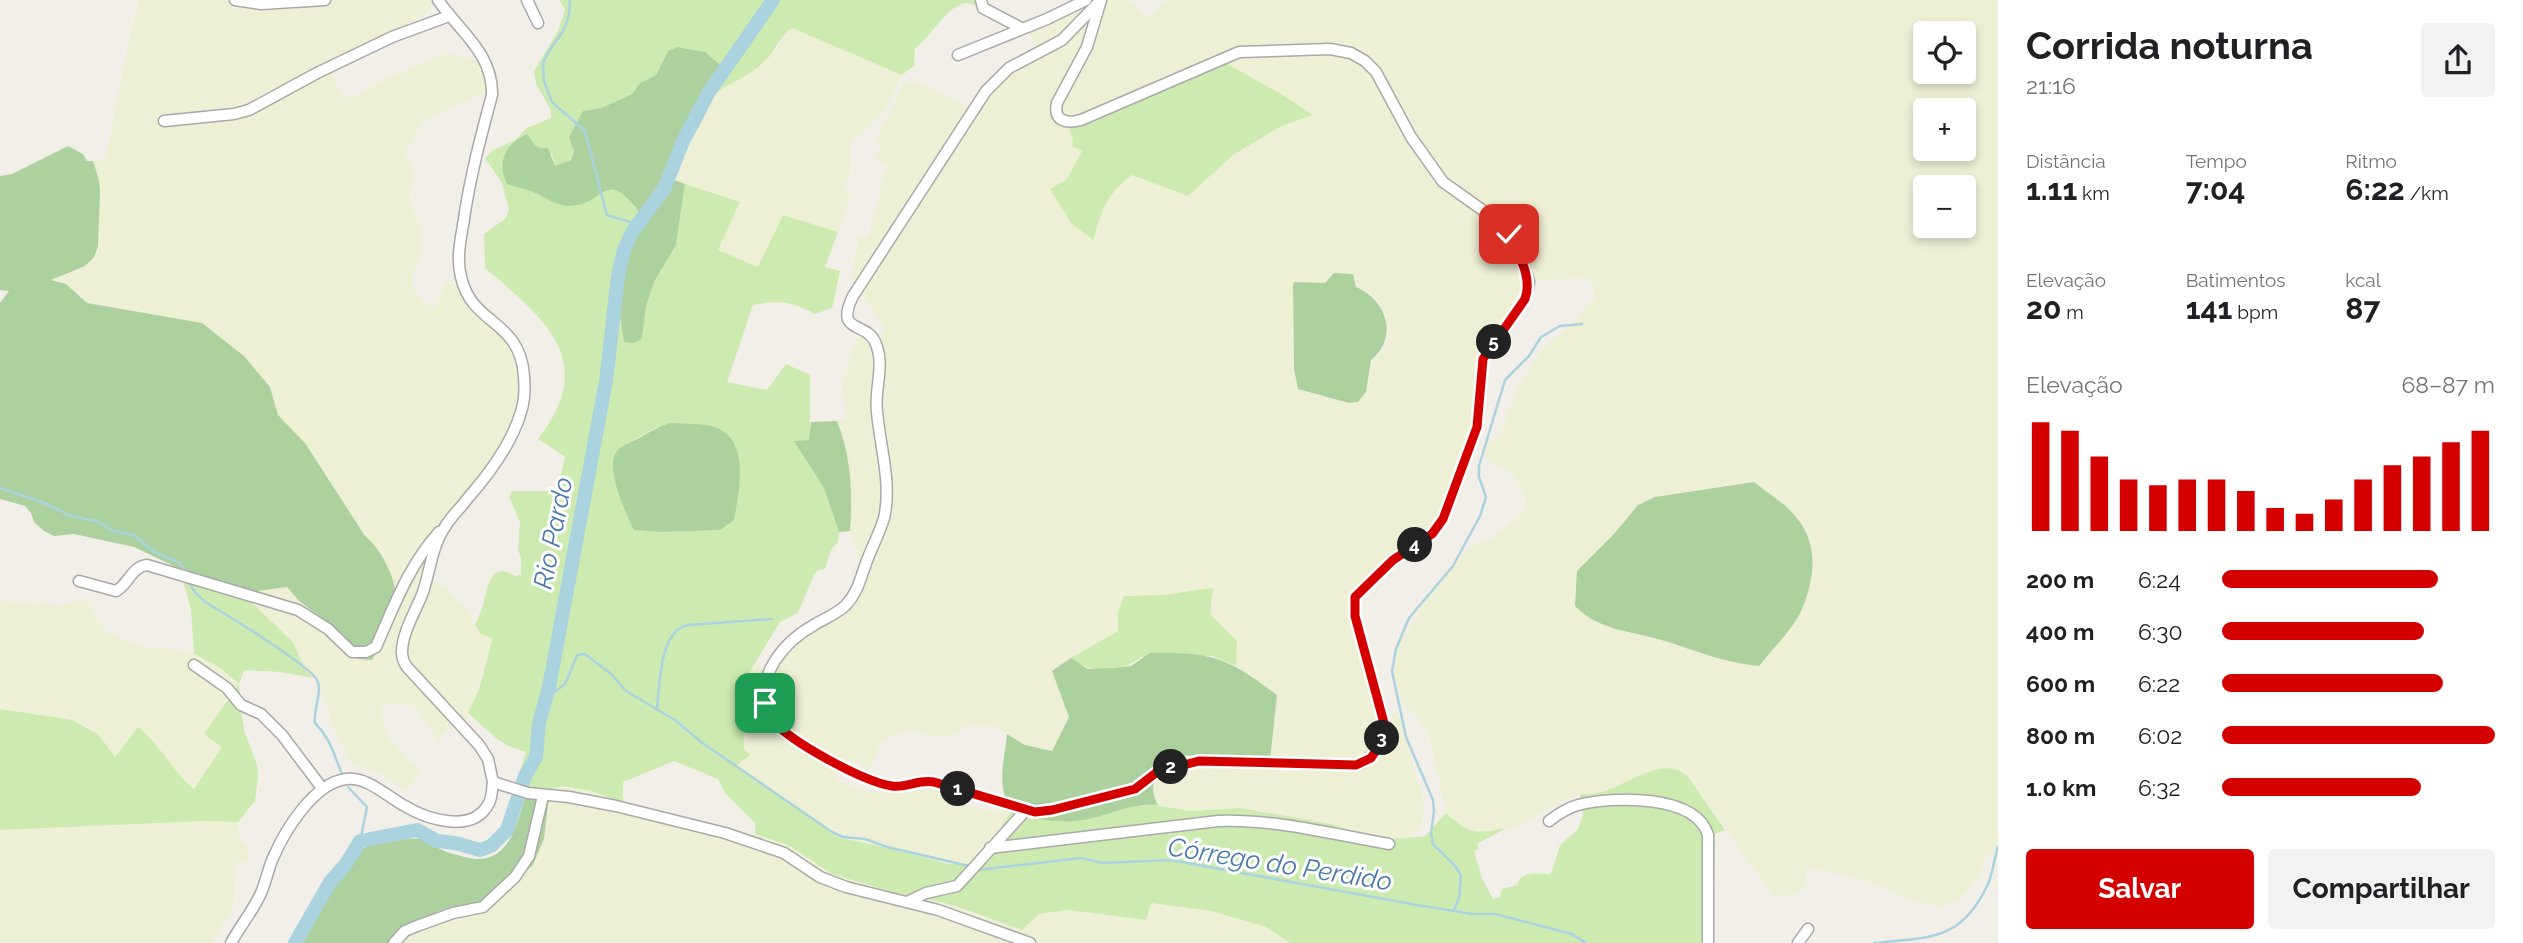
<!DOCTYPE html>
<html lang="pt">
<meta charset="utf-8">
<style>
body{margin:0;font-family:Raleway,sans-serif;background:#f2f2f2;color:#202124;height:100vh;display:flex;flex-direction:column;font-size:26px;white-space:nowrap}
*{box-sizing:border-box;margin:0}
p{font-size:23px;color:#757577}
.icon{flex:none;width:38px;height:38px;fill:none;stroke:currentColor;stroke-width:2;stroke-linecap:round;stroke-linejoin:round}
.map{position:relative;flex:1;overflow:hidden}
.side{display:flex;flex-direction:column;background:#fff;width:525px}
.side>*{flex:none}
.controls{position:absolute;left:1913px;top:21px;display:grid;gap:14px}
.controls a{display:grid;place-items:center;width:63px;height:63px;border-radius:7px;background:#fff;box-shadow:0 4px 10px #0003;font-size:35px}
.pin{position:absolute;display:grid;place-items:center;width:60px;height:60px;color:#fff;margin:-30px;border-radius:14px;box-shadow:0 4px 10px #0006}
.km{position:absolute;width:35px;height:35px;margin:-18px;border-radius:50%;background:#222;color:#fff;font-size:19px;line-height:35px;text-align:center}
.round{display:grid;place-items:center;flex:none;width:74px;height:74px;border-radius:7px;background:#f2f2f2}
.summary{display:flex;align-items:center;justify-content:space-between;height:119px;padding:0 28px}
h1{font-size:38px;font-weight:700;line-height:52px}
.figures{display:grid;grid-template-columns:repeat(3,1fr);gap:10px;height:119px;padding:7px 28px}
.figures div{display:grid;align-content:center}
.figures b{font-size:30px;font-weight:700}
.figures small{font-size:19px;font-weight:400}
.figures p{font-size:19px}
.chart{height:196px;padding:14px 28px}
.chart p{display:flex;justify-content:space-between}
.chart svg{width:100%;height:126px;margin-top:7px;stroke:#d40000;stroke-width:6}
.cta{display:flex;gap:14px;margin-top:auto;padding:14px 28px}
.cta a{flex:1;height:80px;border-radius:7px;background:#d40000;color:#fff;font-size:28px;font-weight:700;line-height:80px;text-align:center}
.cta a+a{background:#f2f2f2;color:#202124}
ul{padding:0 28px;list-style:none;font-size:23px}
li{display:grid;grid-template-columns:112px 84px 1fr;align-items:center;height:52px}
li i{height:18px;border-radius:9px;background:#d40000}
main{display:flex;flex:1;min-height:0}
.map>svg:first-child{display:block}
.farmland{fill:#eef0d5;fill-rule:evenodd}
.grass{fill:#cdebb0;fill-rule:evenodd}
.forest{fill:#add19e}
.lines{fill:none;stroke-linecap:round;stroke-linejoin:round}
.stream{stroke:#aad3df;stroke-width:2.5}
.river{stroke:#aad3df;stroke-width:14}
.minor-casing{stroke:#a9a9a9;stroke-width:13}
.minor{stroke:#fff;stroke-width:10}
.route-casing{stroke:#fff;stroke-width:14}
.route{stroke:#d40000;stroke-width:9}
.labels{text-anchor:middle;dominant-baseline:central;stroke-width:6;stroke-linejoin:round;paint-order:stroke}
.water-label{font-size:26px;font-style:italic;fill:#4a7aab;stroke:#fff}
</style>
<main>
<div class="map">
<svg width="1998" height="943" viewBox="0 0 1998 943">
<rect width="100%" height="100%" fill="#f2efe9"/>
<g class="farmland">
<polygon points="139,0 433,0 432,7 420,18 330,60 333,76 343,98 358,94 394,75 447,53 476,60 483,66 493,88 423,121 405,152 414,174 409,199 421,229 421,253 411,278 414,290 423,301 435,309 445,284 459,285 496,314 519,339 524,369 523,414 427,553 431,578 449,591 469,612 481,634 492,638 473,703 465,720 444,732 438,741 413,705 382,704 382,713 388,737 421,772 408,789 402,787 380,773 352,764 333,727 320,683 306,671 293,642 242,593 287,587 299,601 326,621 337,633 373,543 365,536 305,443 278,415 270,387 202,324 87,303 79,294 50,279 67,274 98,246 99,180 93,161 106,158 125,58"/>
<path d="M1074,0H1127L1148,18L1168,0H1998V837L1992,856H1985L1982,872L1971,887L1956,902L1941,907L1917,902L1865,880L1806,867L1805,889L1794,894L1774,897L1689,778L1650,771L1602,792L1580,794L1555,805L1520,825L1479,833L1466,830L1446,813L1429,735L1417,717L1407,709L1399,696L1394,678L1397,646L1416,618L1422,601L1441,583L1447,569H1451L1466,550L1478,542H1489L1525,510L1526,498L1516,479L1509,471L1491,462L1483,454L1484,447L1500,435L1515,393L1540,351L1565,330L1595,298L1593,287L1585,277L1534,282L1486,362L1475,439L1436,528L1360,591V615L1372,668L1383,699L1387,721L1395,712L1399,716L1423,800L1424,814L1420,828L1408,839L1381,840L1240,808L1189,811L1158,805L1153,790L1158,769L1175,755L1269,760L1277,695L1236,666V641L1210,614L1213,595L1183,593L1135,597L1118,612V631L1099,641L1053,751L1025,745L996,727L969,725L949,736H928L917,731H903L884,739L879,747L871,768L842,758L836,780L866,792L876,793L895,789L918,791L931,788L949,793L969,805L991,811L1011,812L976,864H948L897,850L837,837L737,765L750,755L744,750L742,679L749,673L755,662L773,675L792,645L801,641L844,609L863,571L850,531L852,500L843,434L837,421L846,420L842,385L858,335L880,342L885,330L855,283L851,279L859,236L868,237L887,164L875,159L881,143L876,140L906,81L934,89L961,105H975L1037,48L1028,31L1019,21L1036,18ZM1925,33H1964V72H1925ZM1216,58L1311,116L1280,127L1233,155L1188,196L1133,175L1115,188L1105,202L1093,239L1051,189L1067,179L1082,151L1073,139L1065,117L1086,115ZM1925,110H1964V149H1925ZM1925,187H1964V226H1925ZM1329,277L1356,279V287L1375,297L1384,313L1386,325L1387,337L1383,351L1371,360L1368,383L1349,403L1298,389L1294,369L1292,332L1303,282L1325,283ZM1638,505L1685,648L1662,640L1614,534Z"/>
<polygon points="792,28 902,75 884,112 861,134 851,140 850,173 844,189 851,192 838,232 783,215 758,267 718,250 740,202 664,177 703,122 716,92 763,63 776,50 785,32"/>
<polygon points="87,598 94,614 108,633 142,647 160,647 194,654 219,667 239,684 205,734 222,747 193,789 173,769 149,736 139,728 115,757 93,730 74,720 0,709 0,601 62,605"/>
<polygon points="562,785 591,791 616,802 730,827 790,846 832,874 911,898 917,896 948,905 1022,930 1039,914 1068,910 1146,920 1151,903 1211,911 1266,927 1290,943 395,943 410,927 437,912 451,907 493,901 533,865 544,839 550,789"/>
<polygon points="206,821 238,822 239,838 248,846 248,862 236,862 233,908 211,943 0,943 0,830"/>
</g>
<g class="grass">
<path d="M559,0H979L976,5C972,5 968,3 965,3C946,6 931,38 915,48L914,66L902,75L792,28C780,34 776,52 764,62C750,75 732,83 716,92L723,67C707,54 689,43 668,51L656,75L640,83L632,94L600,108L583,111L571,160L555,167L552,154L534,146L533,142L531,191C544,196 558,207 572,205C584,205 588,201 596,194C617,180 629,199 641,214L622,283L642,338L646,306L654,282L676,245L685,184L740,202L718,250L758,267L783,215L838,232L825,267L840,271L832,308L815,314C790,301 781,300 753,305L727,382L767,390L786,364L810,375V441H795L824,488L839,532L838,542L831,550L825,569L818,570L814,575L798,613L780,622L749,673L742,679L744,749L750,755L737,765L837,837L897,850L948,864H976L1011,812L1031,819H1091L1128,806L1155,805L1189,811L1240,808L1331,824L1381,840L1425,836L1446,813C1471,835 1473,834 1506,828L1477,844L1479,849L1474,851L1482,878L1493,899L1500,897L1502,889L1517,885C1522,870 1537,874 1550,874L1552,871L1560,845L1578,829L1583,816L1580,794C1587,794 1595,794 1602,792C1627,785 1666,752 1689,778L1725,830L1715,834L1713,943H1290L1266,927L1211,911L1151,903L1146,920L1068,910L1039,914L1022,930C1002,923 927,893 911,898L832,874L790,846L755,834V823L725,793L718,779L674,761L623,782V803L591,791L562,786L548,790L515,786L526,752L508,746L496,738L468,713L479,689L492,640V638L481,634L475,624C478,619 480,613 482,608C488,591 488,559 515,576L521,575V558L518,549L520,522L509,497L512,491H557L565,457L538,439C599,361 545,319 485,268L484,234L505,219L509,210L502,183L485,158L493,150L515,140L527,128L551,118V110L536,84L534,71L558,31L565,9ZM657,427L720,530L662,532L622,446Z"/>
<path d="M1217,58L1288,98L1312,115L1280,127L1233,155L1188,196L1132,175C1105,196 1103,208 1093,240L1072,224L1050,189L1067,179L1082,151L1072,146L1073,139L1064,117L1086,115Z"/>
<path d="M180,569L207,585L241,592L293,642L306,671L313,678L280,672L244,670L239,684L242,717L245,733L257,765L258,776L255,801L238,822L206,821L0,830V709L73,720L99,735L115,757L138,727C160,744 172,771 194,789L222,747L204,734L239,684L219,667L194,654L191,610Z"/>
<path d="M1213,588L1210,614L1237,641L1236,666L1213,656L1141,657C1123,673 1089,674 1071,658L1118,631V612L1124,596L1162,595Z"/>
</g>
<g class="forest">
<path d="M677,47L705,52L723,67C712,108 692,144 664,176L685,184L676,245L654,282L646,306L642,339L634,343L624,342L620,314L622,283L641,214C602,164 607,206 568,206C554,205 546,197 533,192C525,189 516,187 507,184C496,163 506,143 527,134C534,143 535,150 548,148L555,166L571,160L574,151L569,137L583,111L601,108L632,94L640,83L656,75L668,51Z"/>
<path d="M68,146L83,154L87,161H93L99,180L100,192L98,246L94,257L85,266L51,280L66,284L87,303L202,323L244,356L270,387L278,415L305,443L365,536C380,548 393,573 396,593C398,606 379,649 372,660L358,659L326,621L299,601L287,587L242,593L207,585L180,569L134,547L74,534L54,536L44,531L34,522L31,513L25,506L0,499V303L9,291L0,290V176L12,174Z"/>
<path d="M1334,273L1353,274L1356,287C1387,300 1399,338 1371,360L1366,392L1358,402L1349,403L1298,389L1294,369L1293,286L1294,282L1325,283Z"/>
<path d="M837,421C851,455 853,494 850,531L839,532L824,488L794,441L809,440L811,422Z"/>
<path d="M671,423C685,424 702,423 715,427C751,440 739,491 734,520L720,530L662,532L634,530C626,514 604,467 617,451C623,444 633,441 641,437C651,431 659,426 671,423Z"/>
<path d="M1754,482C1767,493 1785,503 1796,517C1819,544 1815,578 1802,609C1796,625 1771,651 1759,666C1726,663 1696,651 1665,641C1633,631 1599,631 1575,606L1577,571L1614,534L1638,505L1655,497Z"/>
<path d="M1150,653C1213,652 1227,657 1277,695L1270,760L1175,755C1158,769 1146,783 1158,805C1134,803 1116,812 1093,818C1067,825 1035,820 1011,812C996,782 1004,766 1007,734L1025,745L1052,751L1069,717L1052,671L1071,658L1088,669L1115,668L1131,666Z"/>
<path d="M550,789L544,839L533,865L493,901L451,907L437,912L410,927L395,943H292C313,913 336,864 369,845C386,836 409,838 428,840C436,849 448,853 461,856C509,871 516,826 527,791Z"/>
</g>
<g class="lines">
<g class="stream">
<path d="M570,0C570,35 553,38 543,63L544,81L552,102L585,131L607,215L637,224"/>
<polyline points="0,488 42,502 69,515 99,522 113,531 134,535 154,552 180,563 186,574"/>
<path d="M188,580L195,592L205,602C224,613 309,665 317,680C323,691 313,710 315,723C331,739 334,756 343,776"/>
<polyline points="546,699 565,684 576,658 578,655 585,654 611,674 626,691 675,720 701,742 832,832 843,837 865,839 887,847 969,866"/>
<path d="M657,708C660,684 659,631 688,625L772,619"/>
<polyline points="348,787 367,807 360,842"/>
<polyline points="978,870 1081,858 1103,863 1171,860 1417,905 1473,914 1495,914 1572,934 1586,943"/>
<polyline points="1454,910 1459,898 1461,875 1455,866 1433,844 1431,833 1434,811 1433,800 1406,737 1392,671 1396,649 1409,618 1453,566 1480,516 1486,497 1479,477 1479,466 1505,380 1529,356 1541,337 1560,326 1582,324"/>
<path d="M1874,943C1930,937 1961,942 1988,884C1993,872 1994,859 1998,846"/>
</g>
<polyline class="river" points="295,943 330,882 346,864 360,841 417,830 437,841 455,843 480,850 491,846 507,830 525,776 536,757 539,723 549,687 606,381 618,276 624,250 632,232 664,189 684,139 709,92 773,0"/>
<defs>
<g id="minor">
<polyline points="235,0 261,4 325,0"/>
<path d="M438,0C460,32 493,53 492,95C481,136 470,177 464,219C461,238 456,258 461,277C472,326 520,319 524,376C525,388 525,400 521,412C512,443 489,474 468,498C461,508 451,516 445,527C432,546 430,571 423,592C416,611 402,632 402,652C402,658 404,663 407,667L479,745L488,759L493,782L528,793L569,797L616,806L725,833L784,853L820,877L846,887L938,910L1030,943"/>
<polyline points="527,0 538,23"/>
<polyline points="981,0 983,8 1021,28"/>
<polyline points="958,55 1047,19 1086,0"/>
<polyline points="164,121 234,114 249,110 317,73 392,37 449,16"/>
<path d="M79,581L116,591C129,584 131,567 147,565L298,610L328,629L352,652H366L376,647C394,606 409,565 439,532"/>
<polyline points="194,665 227,688 241,705 261,714 282,735 322,788"/>
<path d="M1026,810H1052L1135,789L1157,772L1199,761L1356,765C1375,760 1382,741 1384,723L1355,616V597L1393,560L1432,534L1443,519L1477,427L1483,359L1525,299L1529,282L1527,275L1505,226L1443,182L1411,137L1376,72L1365,61L1351,53L1330,49L1239,52L1081,120C1066,124 1053,121 1057,103L1087,47L1101,0"/>
<path d="M1549,821C1558,814 1567,808 1578,805C1612,796 1696,794 1708,835V943"/>
<path d="M990,848L1218,821C1275,819 1332,834 1389,844"/>
<path d="M907,902L926,893L957,886L1026,810L935,782C920,779 907,788 893,786C866,783 776,737 767,711C755,675 785,641 814,625C825,618 837,614 846,605C859,591 861,575 868,558C873,545 880,532 884,518C892,484 880,446 877,412C874,389 885,367 876,344C867,320 834,335 853,296L986,91L1009,68L1062,40L1099,2"/>
<path d="M231,943C240,926 253,911 261,893C266,882 268,869 273,858C285,830 314,783 346,779C368,777 385,795 403,805C426,819 473,835 489,803C492,798 492,789 493,782"/>
<polyline points="394,943 405,931 417,926 453,913 483,907 515,877 529,856 543,796"/>
<polyline points="1798,943 1808,929"/>
</g>
</defs>
<use href="#minor" class="minor-casing"/>
<use href="#minor" class="minor"/>
</g>
<g class="lines">
<defs>
<path id="route" d="M765,703C767,711 769,716 774,722C793,743 864,782 892,786C907,788 919,779 934,782L1035,812L1052,810L1135,789L1157,772L1199,761L1356,765L1371,758L1379,746L1384,723L1355,616V597L1393,560L1432,534L1443,519L1477,427L1483,359L1525,299C1533,276 1518,255 1509,234"/>
</defs>
<use href="#route" class="route-casing"/>
<use href="#route" class="route"/>
</g>
<g class="labels">
<g class="water-label">
<text transform="translate(553 533) rotate(-79)">Rio Pardo</text>
<text transform="translate(1280 864) rotate(9)">Córrego do Perdido</text>
</g>
</g>
</svg>
<div class="controls">
<a><svg class="icon" aria-label="locate" viewBox="0 0 24 24"><circle cx="12" cy="12" r="6"/><path d="M12 2v4M12 18v4M2 12h4M18 12h4"/></svg></a>
<a>+</a>
<a>−</a>
</div>
<div class="pin" style="left:765px;top:703px;background:#1e9e55"><svg class="icon" aria-label="arrive" viewBox="0 0 24 24"><path d="M6 21V4h12l-3 4 3 4H6"/></svg></div>
<div class="pin" style="left:1509px;top:234px;background:#d93025"><svg class="icon" aria-label="check" viewBox="0 0 24 24"><path d="M5 12l5 5 9-10"/></svg></div>
<b class="km" style="left:958px;top:789px">1</b>
<b class="km" style="left:1171px;top:767px">2</b>
<b class="km" style="left:1382px;top:738px">3</b>
<b class="km" style="left:1415px;top:545px">4</b>
<b class="km" style="left:1494px;top:342px">5</b>
</div>
<section class="side">
<div class="summary"><div><h1>Corrida noturna</h1><p>21:16</p></div><a class="round"><svg class="icon" aria-label="share" viewBox="0 0 24 24"><path d="M12 15V3M7 8l5-5 5 5M5 13v7h14v-7"/></svg></a></div>
<div class="figures">
<div><p>Distância</p><b>1.11<small> km</small></b></div>
<div><p>Tempo</p><b>7:04</b></div>
<div><p>Ritmo</p><b>6:22<small> /km</small></b></div>
</div>
<div class="figures">
<div><p>Elevação</p><b>20<small> m</small></b></div>
<div><p>Batimentos</p><b>141<small> bpm</small></b></div>
<div><p>kcal</p><b>87</b></div>
</div>
<div class="chart"><p><span>Elevação</span>68–87 m</p>
<svg viewBox="0 0 160 44" preserveAspectRatio="none"><path d="M5 44V6M15 44V9M25 44V18M35 44V26M45 44V28M55 44V26M65 44V26M75 44V30M85 44V36M95 44V38M105 44V33M115 44V26M125 44V21M135 44V18M145 44V13M155 44V9"/></svg>
</div>
<ul>
<li><b>200 m</b>6:24<i style="width:79%"></i></li>
<li><b>400 m</b>6:30<i style="width:74%"></i></li>
<li><b>600 m</b>6:22<i style="width:81%"></i></li>
<li><b>800 m</b>6:02<i style="width:100%"></i></li>
<li><b>1.0 km</b>6:32<i style="width:73%"></i></li>
</ul>
<div class="cta"><a>Salvar</a><a>Compartilhar</a></div>
</section>
</main>
